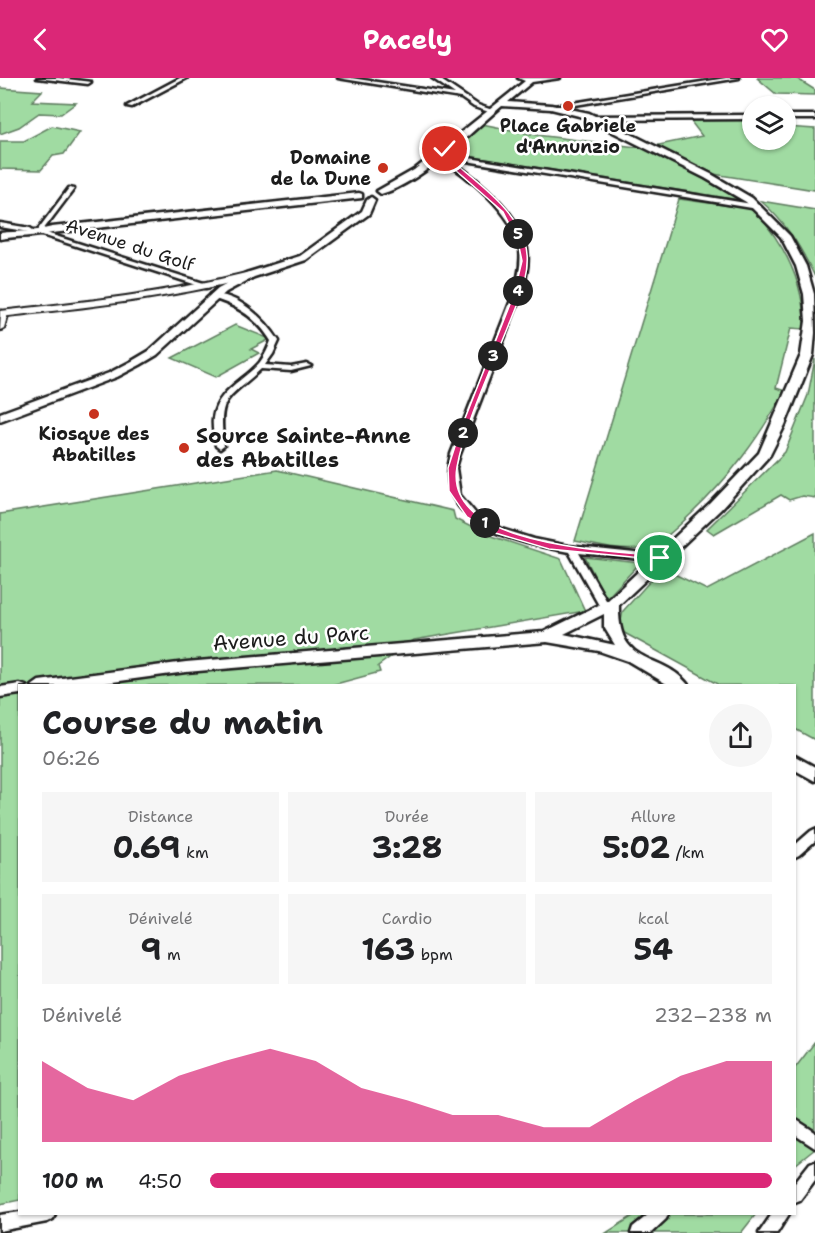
<!DOCTYPE html>
<html lang="fr">
<meta charset="utf-8">
<style>
body{margin:0;font-family:"Shantell Sans",sans-serif;background:#f6f6f6;color:#202124;height:100vh;display:flex;flex-direction:column;font-size:22px;white-space:nowrap}
*{box-sizing:border-box;margin:0}
p{font-size:20px;color:#757577}
.icon{flex:none;width:33px;height:33px;fill:none;stroke:currentColor;stroke-width:2;stroke-linecap:round;stroke-linejoin:round}
.map{position:relative;flex:1;overflow:hidden}
.drawer{position:absolute;left:18px;top:606px;width:778px;height:531px;display:flex;flex-direction:column;background:#fff;border-radius:0px;box-shadow:0 2px 4px #0004}
.drawer>*{flex:none}
.buttons{position:absolute;left:742px;top:18px;display:grid;gap:12px}
.buttons a{display:grid;place-items:center;width:54px;height:54px;border-radius:50%;background:#fff;box-shadow:0 2px 4px #0004;font-size:30px}
.pin{position:absolute;display:grid;place-items:center;width:51px;height:51px;color:#fff;margin:-26px;border:3px solid #fff;border-radius:50%;box-shadow:0 2px 6px #0007}
.km{position:absolute;width:30px;height:30px;margin:-15px;border-radius:50%;background:#222;color:#fff;font-size:16px;line-height:30px;text-align:center}
.round{display:grid;place-items:center;flex:none;width:63px;height:63px;border-radius:32px;background:#f6f6f6}
.summary{display:flex;align-items:center;justify-content:space-between;height:102px;padding:0 24px}
h1{font-size:33px;font-weight:700;line-height:45px}
.figures{display:grid;grid-template-columns:repeat(3,1fr);gap:9px;height:102px;padding:6px 24px}
.figures div{display:grid;align-content:center;border-radius:0px;background:#f6f6f6;text-align:center}
.figures b{font-size:30px;font-weight:700}
.figures small{font-size:16px;font-weight:400}
.figures p{font-size:16px}
.chart{height:168px;padding:12px 24px}
.chart p{display:flex;justify-content:space-between}
.chart svg{width:100%;height:108px;margin-top:6px;fill:#db2777;opacity:.7}
ul{padding:0 24px;list-style:none;font-size:20px}
li{display:grid;grid-template-columns:96px 72px 1fr;align-items:center;height:45px}
li i{height:15px;border-radius:8px;background:#db2777}
header{display:flex;justify-content:space-between;align-items:center;height:78px;padding:0 24px;background:#db2777;color:#fff;font-size:27px;font-weight:700}
.map>svg:first-child{display:block}
.green{fill:#a0dba2;stroke:#5e7c5f;stroke-width:1.5}
.lines{fill:none;stroke-linecap:round;stroke-linejoin:round}
.minor-casing{stroke:#1c1c1c;stroke-width:5}
.tertiary-casing{stroke:#1c1c1c;stroke-width:4}
.secondary-casing{stroke:#1c1c1c;stroke-width:5}
.minor{fill:#fff;fill-rule:evenodd}
.tertiary{fill:#fff;fill-rule:evenodd}
.secondary{fill:#fff;fill-rule:evenodd}
.route{fill:#db2777;stroke:#fff;stroke-width:1.5}
.poi-dot{fill:#c8321e;stroke:#fff;stroke-width:2}
.labels{text-anchor:middle;dominant-baseline:central;stroke-width:5;stroke-linejoin:round;paint-order:stroke}
.far-poi-label{font-size:18px;font-weight:bold;fill:#1c1c1c;stroke:#fff}
.far-street-label{font-size:18px;fill:#1c1c1c;stroke:#fff}
.poi-label{font-size:21px;font-weight:bold;fill:#1c1c1c;stroke:#fff;text-anchor:start}
.street-label{font-size:21px;fill:#1c1c1c;stroke:#fff}
</style>
<header><svg class="icon" aria-label="back" viewBox="0 0 24 24"><path d="M15 5l-7 7 7 7"/></svg>Pacely<svg class="icon" aria-label="heart" viewBox="0 0 24 24"><path d="M12 20l-8-8c-3-5 5-10 8-4 3-6 11-1 8 4z"/></svg></header>
<div class="map">
<svg width="815" height="1155" viewBox="0 0 815 1155">
<rect width="100%" height="100%" fill="#fff"/>
<filter id="ink" filterUnits="userSpaceOnUse"><feTurbulence type="fractalNoise" baseFrequency=".0167" numOctaves="2"/><feDisplacementMap in="SourceGraphic" scale="12" xChannelSelector="R" yChannelSelector="G"/><feConvolveMatrix kernelMatrix="1 2 1 2 8 2 1 2 1" color-interpolation-filters="sRGB"/></filter>
<g filter="url(#ink)">
<g class="green">
<polygon points="757,0 796,0 815,12 815,17 776,16"/>
<polygon points="0,10 42,13 32,23 76,25 61,36 39,35 19,49 0,56"/>
<polygon points="753,40 753,62 786,62 786,49 815,51 815,112 701,94 654,68 702,58 689,41"/>
<polygon points="482,46 536,57 645,70 746,123 447,75"/>
<polygon points="52,48 80,54 64,76 53,78 41,92 0,91 0,63 24,63"/>
<path d="M679,121L753,131C783,164 805,205 804,251L791,250L776,310L785,313C758,361 731,398 691,436C676,450 664,464 643,470C622,475 596,467 575,463Z"/>
<path d="M761,123L815,132V199C801,169 786,145 761,123Z"/>
<polygon points="235,247 270,261 251,271 259,275 216,299 172,280"/>
<polygon points="815,281 815,420 802,418 789,422 781,417 714,456 707,451 785,374 808,317"/>
<polygon points="277,392 453,433 455,441 485,456 561,481 585,533 414,562 378,588 380,594 332,607 20,608 20,1122 0,1126 0,436"/>
<polygon points="815,455 815,662 795,651 795,608 719,607 619,552 623,533 662,490 707,512"/>
<polygon points="585,479 640,485 606,521"/>
<polygon points="815,964 815,1071 795,1087 795,990"/>
<polygon points="636,1136 756,1136 741,1155 606,1155"/>
</g>
<g class="lines">
<defs>
<g id="minor">
<polygon points="37,0 59,0 91,4 88,6"/>
<polygon points="180,0 187,0 132,29 127,28"/>
<polygon points="338,0 351,0 455,16 432,0 438,0 478,27 495,33 492,35 474,29 461,20"/>
<polygon points="726,0 739,0 551,31 548,29"/>
<polygon points="753,37 753,41 591,42 588,40 591,38"/>
<rect x="786" y="37" width="29" height="4"/>
<path d="M438,75L758,127L761,129L758,131L448,80C477,100 520,135 527,171C530,189 524,206 519,222L460,376L456,390L460,417L476,436L502,451L534,461L568,468L663,478L665,480L660,483L579,475L614,536L613,538H605L569,474C516,464 432,448 451,376L511,222C517,206 522,189 520,172C515,135 467,97 436,78L435,77Z"/>
<polygon points="69,110 74,111 43,152 39,152 39,150"/>
<polygon points="0,145 30,150 33,152 30,154 0,149"/>
<polygon points="39,154 43,154 213,208 206,210 39,156"/>
<path d="M211,216C239,216 265,241 279,263L273,276L265,287L291,289L307,286L311,288L291,293L261,291C228,322 217,317 224,368L220,371L216,368C214,359 212,349 213,340C217,312 244,303 260,284C265,277 268,271 271,263C257,240 237,227 211,220Z"/>
<polygon points="1,233 8,235 4,250 0,252"/>
<polygon points="815,751 815,763 799,777 795,779 795,767 811,753"/>
<polygon points="795,1041 815,1054 815,1070 795,1057"/>
<polygon points="815,1083 815,1102 800,1122 795,1124 795,1104 810,1085"/>
<polygon points="20,1134 20,1136 55,1136 53,1141 47,1144 0,1153 0,1137"/>
<polygon points="649,1136 668,1136 666,1141 651,1155 631,1155 633,1149"/>
<polygon points="772,1136 789,1136 777,1155 759,1155"/>
</g>
<path id="tertiary" d="M250,194L253,195V199C170,221 85,229 0,239V233C84,224 168,215 250,194Z"/>
<g id="secondary">
<path d="M518,0H560L532,4L508,24L551,27L589,35L711,96L752,120L790,158L806,188L814,216L815,255L813,277L785,347L770,377L721,431L619,527C617,592 662,572 689,608H670L628,583L599,573L547,564L186,594L83,608H32L39,603L186,584L544,554L607,523L711,425L759,375L801,277L806,243L804,216L796,188L781,159L746,124L705,100L583,39L551,31L502,28C470,55 421,105 381,116L377,113L414,92L525,3ZM604,536V549L615,567L564,556Z"/>
<path d="M359,115L362,116V120L52,155C35,159 18,158 0,161V155C18,153 35,154 52,149Z"/>
<polygon points="371,119 375,122 369,136 306,182 254,199 226,214 157,277 140,287 117,299 0,343 0,335 109,295 132,283 149,273 218,210 246,195 300,178 362,133 367,122"/>
<polygon points="20,606 26,608 20,608 20,616 0,619 0,609"/>
<polygon points="795,678 815,689 815,703 795,692"/>
</g>
</defs>
<use href="#minor" class="minor-casing"/>
<use href="#tertiary" class="tertiary-casing"/>
<use href="#secondary" class="secondary-casing"/>
<use href="#minor" class="minor"/>
<use href="#tertiary" class="tertiary"/>
<use href="#secondary" class="secondary"/>
</g>
</g>
<path class="route" d="M443,70L447,71L441,77L450,81C477,105 514,129 525,165C533,192 518,223 508,248C492,289 464,348 457,389C443,469 609,472 660,478L665,480L663,482L549,471L492,454L467,439L449,413L448,390L460,353L514,216L522,183L518,164L503,134L446,84L436,78Z"/>
<g class="poi-dot">
<circle cx="568" cy="28" r="6"/>
<circle cx="383" cy="90" r="6"/>
<circle cx="94" cy="336" r="6"/>
<circle cx="184" cy="370" r="6"/>
</g>
<g class="labels">
<g class="far-poi-label">
<text x="568" y="48">Place Gabriele<tspan x="568" dy="21">d'Annunzio</tspan></text>
<text x="371" y="80" text-anchor="end">Domaine<tspan x="371" dy="21">de la Dune</tspan></text>
<text x="94" y="356">Kiosque des<tspan x="94" dy="21">Abatilles</tspan></text>
</g>
<g class="far-street-label">
<text transform="translate(130 167) rotate(18)">Avenue du Golf</text>
</g>
<g class="poi-label">
<text x="196" y="358">Source Sainte-Anne<tspan x="196" dy="24">des Abatilles</tspan></text>
</g>
<g class="street-label">
<text transform="translate(291 560) rotate(-4)">Avenue du Parc</text>
</g>
</g>
</svg>
<div class="buttons">
<a><svg class="icon" aria-label="layers" viewBox="0 0 24 24"><path d="M12 4l9 5-9 5-9-5zM3 14l9 5 9-5"/></svg></a>
</div>
<div class="pin" style="left:660px;top:480px;background:#1e9e55"><svg class="icon" aria-label="arrive" viewBox="0 0 24 24"><path d="M6 21V4h12l-3 4 3 4H6"/></svg></div>
<div class="pin" style="left:445px;top:71px;background:#d93025"><svg class="icon" aria-label="check" viewBox="0 0 24 24"><path d="M5 12l5 5 9-10"/></svg></div>
<b class="km" style="left:485px;top:445px">1</b>
<b class="km" style="left:463px;top:355px">2</b>
<b class="km" style="left:493px;top:278px">3</b>
<b class="km" style="left:518px;top:213px">4</b>
<b class="km" style="left:518px;top:156px">5</b>
<section class="drawer">
<div class="summary"><div><h1>Course du matin</h1><p>06:26</p></div><a class="round"><svg class="icon" aria-label="share" viewBox="0 0 24 24"><path d="M12 15V3M7 8l5-5 5 5M5 13v7h14v-7"/></svg></a></div>
<div class="figures">
<div><p>Distance</p><b>0.69<small> km</small></b></div>
<div><p>Durée</p><b>3:28</b></div>
<div><p>Allure</p><b>5:02<small> /km</small></b></div>
</div>
<div class="figures">
<div><p>Dénivelé</p><b>9<small> m</small></b></div>
<div><p>Cardio</p><b>163<small> bpm</small></b></div>
<div><p>kcal</p><b>54</b></div>
</div>
<div class="chart"><p><span>Dénivelé</span>232–238 m</p>
<svg viewBox="0 0 160 44" preserveAspectRatio="none"><path d="M0 44V11L10 22L20 27L30 17L40 11L50 6L60 11L70 22L80 27L90 33L100 33L110 38L120 38L130 27L140 17L150 11L160 11V44z"/></svg>
</div>
<ul>
<li><b>100 m</b>4:50<i style="width:100%"></i></li>
</ul>
</section>
</div>
